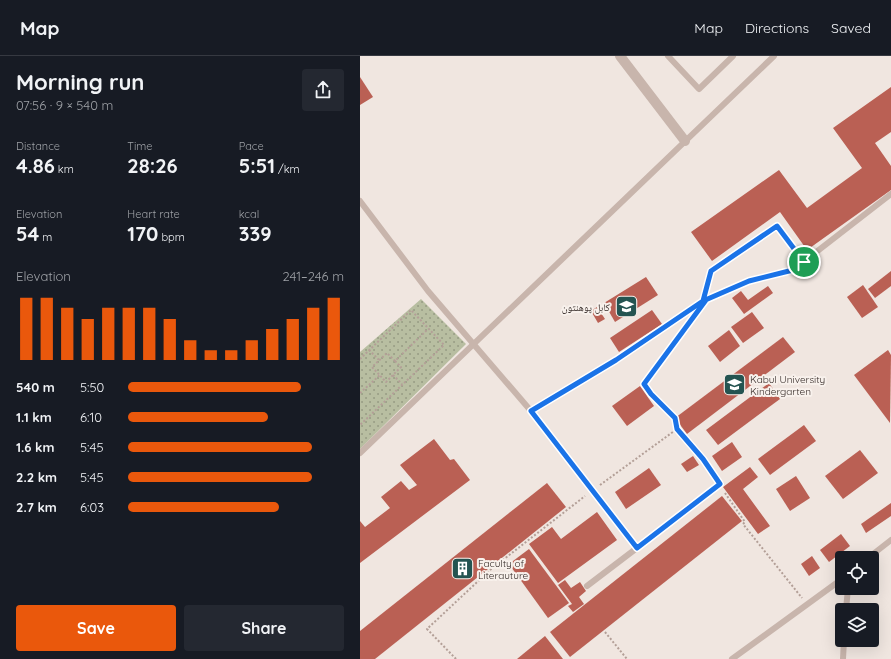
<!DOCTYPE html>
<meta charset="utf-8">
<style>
body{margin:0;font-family:Quicksand,"Noto Naskh Arabic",sans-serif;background:#242831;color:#f1f3f6;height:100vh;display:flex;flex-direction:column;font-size:15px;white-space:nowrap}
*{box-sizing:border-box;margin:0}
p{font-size:13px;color:#9ea1a6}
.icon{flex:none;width:22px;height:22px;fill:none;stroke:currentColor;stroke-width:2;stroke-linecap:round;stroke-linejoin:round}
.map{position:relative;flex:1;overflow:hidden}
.sheet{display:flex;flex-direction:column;background:#171b24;width:360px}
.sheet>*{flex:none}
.controls{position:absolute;left:475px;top:495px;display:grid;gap:8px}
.controls a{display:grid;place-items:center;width:44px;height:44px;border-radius:4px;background:#171b24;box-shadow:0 4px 16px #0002;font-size:20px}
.pin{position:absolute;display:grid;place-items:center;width:34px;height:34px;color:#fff;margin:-17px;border:2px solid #fff;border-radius:50%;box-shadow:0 1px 4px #0007}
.round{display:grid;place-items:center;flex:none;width:42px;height:42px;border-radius:4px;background:#242831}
.summary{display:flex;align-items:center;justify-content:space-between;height:68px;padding:0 16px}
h1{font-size:22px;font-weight:800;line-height:30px}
.stats{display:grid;grid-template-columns:repeat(3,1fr);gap:6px;height:68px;padding:4px 16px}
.stats div{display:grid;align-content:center}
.stats b{font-size:20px;font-weight:800}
.stats small{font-size:11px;font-weight:400}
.stats p{font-size:11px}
.chart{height:112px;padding:8px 16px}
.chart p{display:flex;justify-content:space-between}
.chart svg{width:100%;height:72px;margin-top:4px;stroke:#ea580c;stroke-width:6}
.button{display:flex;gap:8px;margin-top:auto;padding:8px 16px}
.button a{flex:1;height:46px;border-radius:4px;background:#ea580c;color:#fff;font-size:16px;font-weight:800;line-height:46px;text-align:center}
.button a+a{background:#242831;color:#f1f3f6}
ul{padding:0 16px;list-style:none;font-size:13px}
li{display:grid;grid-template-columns:64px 48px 1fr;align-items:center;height:30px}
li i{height:10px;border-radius:5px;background:#ea580c}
header{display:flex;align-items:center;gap:24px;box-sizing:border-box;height:56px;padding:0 20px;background:#171b24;border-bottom:1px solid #363941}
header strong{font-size:19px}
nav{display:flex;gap:22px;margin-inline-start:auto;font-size:14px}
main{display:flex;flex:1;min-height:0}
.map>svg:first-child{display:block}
.grass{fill:url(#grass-dots)}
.building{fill:#ba6054}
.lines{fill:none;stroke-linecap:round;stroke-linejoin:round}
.path{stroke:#b39f97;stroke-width:2;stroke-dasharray:2 2;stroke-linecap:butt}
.lane{stroke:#c8b5ac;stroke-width:6}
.street{stroke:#c8b5ac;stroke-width:10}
.route-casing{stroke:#fff;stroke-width:8}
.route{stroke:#1a73e8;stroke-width:5}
.labels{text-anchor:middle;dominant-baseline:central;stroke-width:4;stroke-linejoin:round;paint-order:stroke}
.poi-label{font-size:10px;fill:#372d2a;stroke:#f8f1ec;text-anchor:start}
</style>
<header>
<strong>Map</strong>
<nav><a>Map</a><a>Directions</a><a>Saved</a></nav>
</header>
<main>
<section class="sheet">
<div class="summary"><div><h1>Morning run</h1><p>07:56 · 9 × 540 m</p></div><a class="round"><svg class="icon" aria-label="share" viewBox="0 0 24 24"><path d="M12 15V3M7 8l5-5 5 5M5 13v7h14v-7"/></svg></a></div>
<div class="stats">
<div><p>Distance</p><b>4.86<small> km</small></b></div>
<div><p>Time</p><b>28:26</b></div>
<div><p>Pace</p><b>5:51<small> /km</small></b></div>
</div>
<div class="stats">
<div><p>Elevation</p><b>54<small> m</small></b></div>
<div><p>Heart rate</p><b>170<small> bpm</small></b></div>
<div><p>kcal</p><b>339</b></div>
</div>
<div class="chart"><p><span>Elevation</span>241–246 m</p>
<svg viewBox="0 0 160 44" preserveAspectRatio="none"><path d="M5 44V6M15 44V6M25 44V12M35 44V19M45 44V12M55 44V12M65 44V12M75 44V19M85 44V32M95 44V38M105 44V38M115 44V32M125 44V25M135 44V19M145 44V12M155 44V6"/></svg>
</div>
<ul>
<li><b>540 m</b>5:50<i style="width:80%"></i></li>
<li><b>1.1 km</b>6:10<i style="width:65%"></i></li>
<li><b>1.6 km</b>5:45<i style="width:85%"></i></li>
<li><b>2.2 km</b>5:45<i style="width:85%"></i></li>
<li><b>2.7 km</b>6:03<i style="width:70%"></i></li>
</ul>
<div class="button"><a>Save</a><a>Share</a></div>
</section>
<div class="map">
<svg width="531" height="603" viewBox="0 0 531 603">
<defs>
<pattern id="grass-dots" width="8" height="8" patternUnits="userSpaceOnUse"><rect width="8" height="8" fill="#b8bea1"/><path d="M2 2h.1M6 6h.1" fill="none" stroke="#969b83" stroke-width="1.8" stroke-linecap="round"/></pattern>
</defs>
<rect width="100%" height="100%" fill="#f0e6e0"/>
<polygon class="grass" points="61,243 106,288 0,393 0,296"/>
<g class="building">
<polygon points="0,21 13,41 0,49"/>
<polygon points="531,31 531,76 515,87 531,110 531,134 447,194 420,156 352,205 331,176 419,114 447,152 502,112 473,72"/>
<polygon points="531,215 531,230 515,242 508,233"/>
<polygon points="286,221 298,239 255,266 244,247"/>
<polygon points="503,229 518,251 502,262 487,241"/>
<polygon points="408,230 413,237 384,258 372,242 381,235 388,244"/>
<polygon points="237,251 245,263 238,267 231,255"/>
<polygon points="292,254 302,268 259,296 250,282"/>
<polygon points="392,256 404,272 383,287 371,271"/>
<polygon points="369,274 380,290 360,306 348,290"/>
<polygon points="423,281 435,296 327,378 315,362"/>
<polygon points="528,294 531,299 530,367 494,319"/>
<polygon points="409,327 420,343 358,389 346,374"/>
<polygon points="280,330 294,350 267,370 252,350"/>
<polygon points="444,369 456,385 410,419 398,403"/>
<polygon points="74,383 90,404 94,403 110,424 0,507 0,465 5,471 30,452 21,441 41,425 49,434 57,429 40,409"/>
<polygon points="372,386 382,401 362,415 352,400"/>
<polygon points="500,394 518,417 483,443 465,420"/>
<polygon points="333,400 339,409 327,416 321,408"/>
<polygon points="390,411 398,421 383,433 410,470 398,478 363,431"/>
<polygon points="289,412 301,429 266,453 255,436"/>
<polygon points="436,420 450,442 430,455 416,433"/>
<polygon points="187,427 206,451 15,603 0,603 0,575"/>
<polygon points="362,440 382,465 210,601 190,576"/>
<polygon points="531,447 531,460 506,477 501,468"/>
<polygon points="237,456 257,484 198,527 169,488 192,471 201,483"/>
<polygon points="481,478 490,490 469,506 460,494"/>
<polygon points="169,493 209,547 188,562 149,508"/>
<polygon points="452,500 460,512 449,520 441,508"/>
<polygon points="205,524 211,532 220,526 226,535 219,541 224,548 213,556 208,550 212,548 198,529"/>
<polygon points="185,580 203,603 157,603"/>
</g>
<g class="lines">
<g class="path">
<polyline points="346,234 351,215 417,170 438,198"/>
<polyline points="329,266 284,328 291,338 315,362 317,373 356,421"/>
<polyline points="9,294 19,304"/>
<polyline points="0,303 51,254 84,289 0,369"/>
<polyline points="35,305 27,297 12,311 26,326 41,311 35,305 68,273"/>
<polyline points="33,319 42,328"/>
<polyline points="0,337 20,319"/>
<polyline points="240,429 317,373"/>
<polyline points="365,437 385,466 383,468 442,542"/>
<polyline points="245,576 267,603"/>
<polyline points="96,603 67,573 130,514 225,440"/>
</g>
<g class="lane">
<polyline points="308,0 339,33 373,0"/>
<polyline points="0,145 68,235 171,355 277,492"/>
<polyline points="171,355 257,304 343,245 389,225 433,214 531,138"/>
<polyline points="0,397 414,0"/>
<polyline points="508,502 531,484"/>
<polyline points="227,530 361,428"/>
<polyline points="486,554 488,532"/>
<polyline points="372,603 482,523"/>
<polyline points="483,603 484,584"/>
</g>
<polyline class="street" points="260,0 325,85"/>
</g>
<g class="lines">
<defs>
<polyline id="route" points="444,206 433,214 389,225 343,245 256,304 171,355 277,492 360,428 343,403 317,373 315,362 291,338 284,328 346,244 343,245 351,215 417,170 444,206"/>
</defs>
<use href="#route" class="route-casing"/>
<use href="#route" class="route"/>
</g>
<defs>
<symbol id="university-square" viewBox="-11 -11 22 22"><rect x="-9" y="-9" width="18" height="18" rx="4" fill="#245451" stroke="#f8f1ec"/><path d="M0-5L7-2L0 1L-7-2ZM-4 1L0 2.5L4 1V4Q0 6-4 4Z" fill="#fff"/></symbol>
<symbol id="school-square" viewBox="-11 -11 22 22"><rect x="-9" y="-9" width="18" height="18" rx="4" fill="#245451" stroke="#f8f1ec"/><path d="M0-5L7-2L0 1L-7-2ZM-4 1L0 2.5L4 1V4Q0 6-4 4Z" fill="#fff"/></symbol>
<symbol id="building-square" viewBox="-11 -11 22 22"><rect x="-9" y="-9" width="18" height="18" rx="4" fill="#245451" stroke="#f8f1ec"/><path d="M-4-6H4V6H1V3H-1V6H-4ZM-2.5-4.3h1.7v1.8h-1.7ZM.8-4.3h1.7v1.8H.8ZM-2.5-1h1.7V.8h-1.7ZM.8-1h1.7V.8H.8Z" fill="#fff"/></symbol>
</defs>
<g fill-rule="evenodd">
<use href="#university-square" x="254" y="238" width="25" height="25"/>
<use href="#school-square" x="362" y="316" width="25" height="25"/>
<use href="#building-square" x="90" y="500" width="25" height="25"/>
</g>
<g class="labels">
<g class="poi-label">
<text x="250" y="251" text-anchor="end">کابل پوهنتون</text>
<text x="390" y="323">Kabul University<tspan x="390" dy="12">Kindergarten</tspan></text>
<text x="118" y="507">Faculty of<tspan x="118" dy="12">Literauture</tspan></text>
</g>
</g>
</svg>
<div class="controls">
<a><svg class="icon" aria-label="locate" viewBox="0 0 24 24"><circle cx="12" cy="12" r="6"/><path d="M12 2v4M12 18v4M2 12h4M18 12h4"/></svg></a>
<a><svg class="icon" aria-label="layers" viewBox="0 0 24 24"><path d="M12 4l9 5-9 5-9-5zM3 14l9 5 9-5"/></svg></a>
</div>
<div class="pin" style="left:444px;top:206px;background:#1e9e55"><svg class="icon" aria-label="arrive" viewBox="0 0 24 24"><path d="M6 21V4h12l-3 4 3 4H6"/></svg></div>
</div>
</main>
